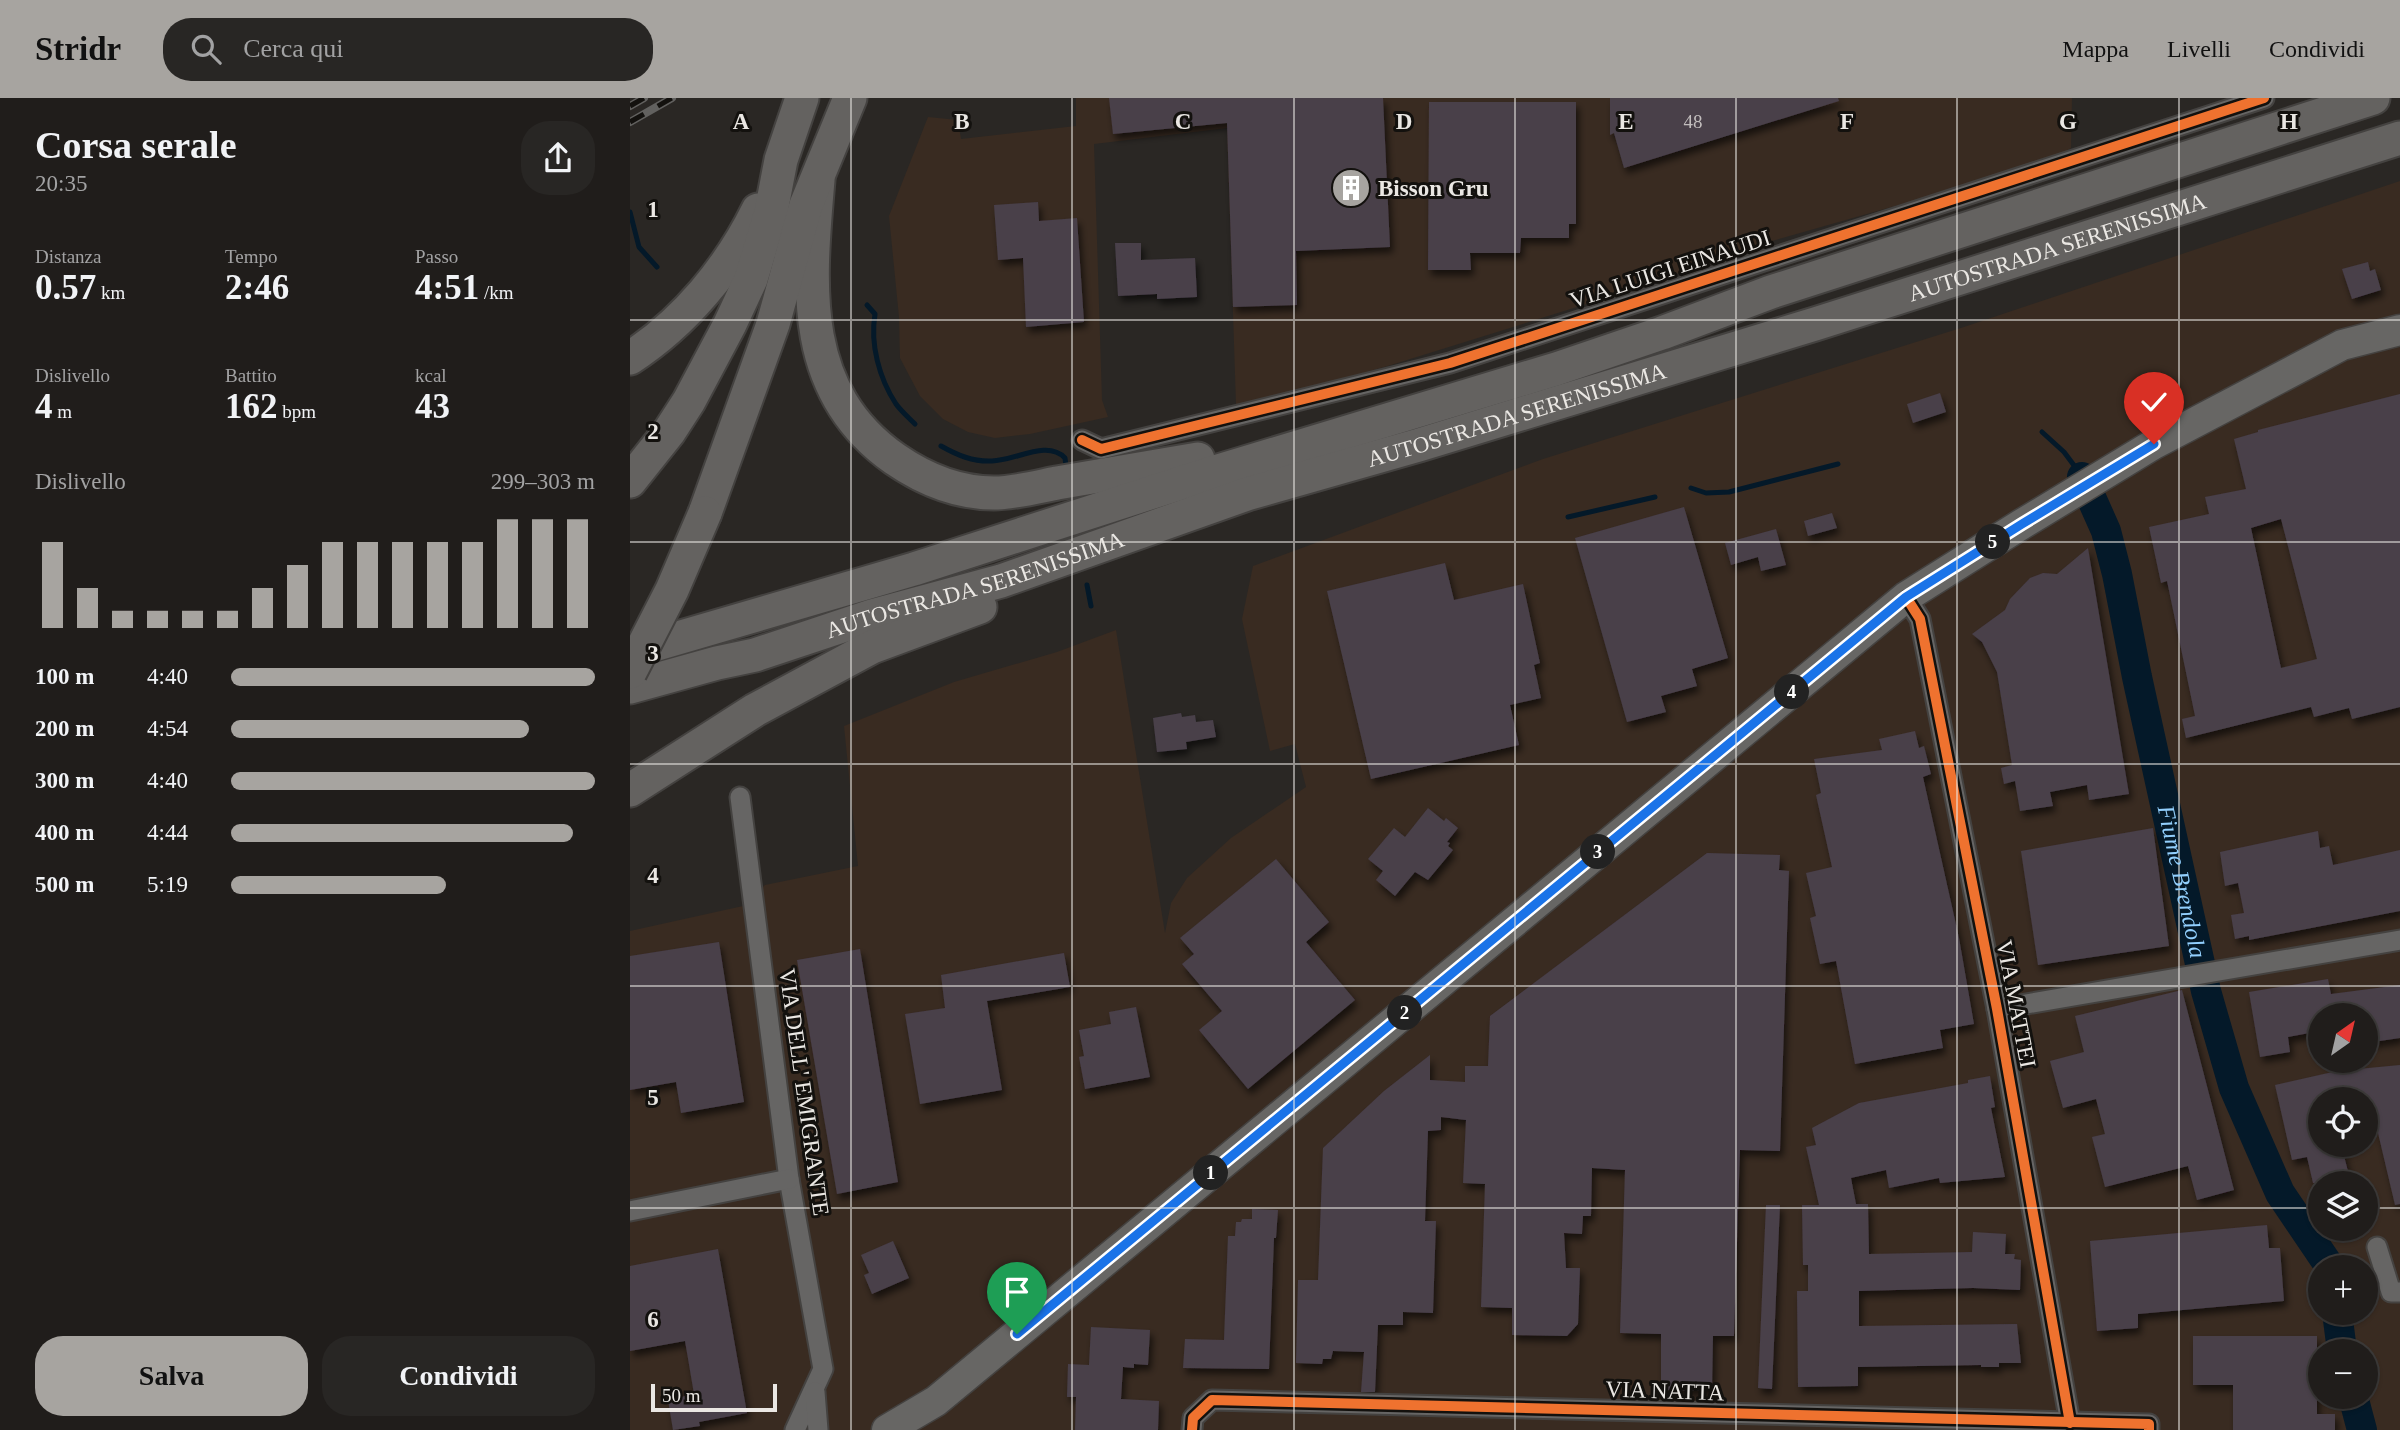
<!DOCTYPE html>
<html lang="it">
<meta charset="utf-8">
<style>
body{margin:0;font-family:"Times New Roman",serif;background:#282624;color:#f1f3f6;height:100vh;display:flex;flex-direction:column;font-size:26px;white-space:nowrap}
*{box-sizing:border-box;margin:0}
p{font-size:23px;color:#a2a2a3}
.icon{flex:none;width:38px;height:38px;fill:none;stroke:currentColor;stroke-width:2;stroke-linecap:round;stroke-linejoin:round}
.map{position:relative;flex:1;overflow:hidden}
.panel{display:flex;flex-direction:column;background:#201d1b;width:630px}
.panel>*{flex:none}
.needle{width:46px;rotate:34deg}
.fabs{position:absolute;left:1678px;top:905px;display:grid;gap:14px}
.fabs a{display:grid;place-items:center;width:70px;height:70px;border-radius:50%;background:#201d1b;box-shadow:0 2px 5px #0004,0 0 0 2px #3d3b3a;font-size:35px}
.scale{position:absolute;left:21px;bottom:18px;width:126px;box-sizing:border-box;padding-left:7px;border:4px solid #eae7e3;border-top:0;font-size:19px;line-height:24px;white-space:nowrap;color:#eae7e3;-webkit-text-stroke:5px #13110e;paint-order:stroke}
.pin{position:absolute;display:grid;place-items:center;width:60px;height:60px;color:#fff;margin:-72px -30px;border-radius:50% 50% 50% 0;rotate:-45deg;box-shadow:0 0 7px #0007}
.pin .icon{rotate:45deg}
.km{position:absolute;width:35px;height:35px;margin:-18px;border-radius:50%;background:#222;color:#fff;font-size:19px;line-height:35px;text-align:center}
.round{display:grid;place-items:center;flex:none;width:74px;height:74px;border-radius:28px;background:#282624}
.head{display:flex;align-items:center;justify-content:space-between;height:119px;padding:0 35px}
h1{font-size:38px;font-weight:700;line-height:52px}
.stats{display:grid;grid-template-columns:repeat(3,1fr);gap:10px;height:119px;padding:7px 35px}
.stats div{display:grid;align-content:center}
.stats b{font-size:35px;font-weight:700}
.stats small{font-size:19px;font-weight:400}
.stats p{font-size:19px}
.chart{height:196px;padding:14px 35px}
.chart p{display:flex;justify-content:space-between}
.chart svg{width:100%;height:126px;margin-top:7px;stroke:#a7a4a0;stroke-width:6}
.cta{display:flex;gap:14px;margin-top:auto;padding:14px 35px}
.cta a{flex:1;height:80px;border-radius:28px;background:#a7a4a0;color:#111;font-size:28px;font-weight:700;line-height:80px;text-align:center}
.cta a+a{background:#282624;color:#f1f3f6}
ul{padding:0 35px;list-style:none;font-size:23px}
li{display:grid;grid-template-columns:112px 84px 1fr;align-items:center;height:52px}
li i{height:18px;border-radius:9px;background:#a7a4a0}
header{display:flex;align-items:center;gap:42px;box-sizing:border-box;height:98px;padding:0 35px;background:#a7a4a0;color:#111}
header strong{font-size:33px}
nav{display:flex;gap:38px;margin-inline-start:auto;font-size:24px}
.search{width:490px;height:63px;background:#282624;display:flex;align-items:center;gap:18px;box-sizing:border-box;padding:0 24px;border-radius:28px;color:#a2a2a3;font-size:26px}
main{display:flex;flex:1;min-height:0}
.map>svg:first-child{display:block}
.commercial{fill:#392b21;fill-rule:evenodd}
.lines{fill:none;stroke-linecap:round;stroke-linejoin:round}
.stream{stroke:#041929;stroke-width:5}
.river{stroke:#041929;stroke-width:30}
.building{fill:#483f4a;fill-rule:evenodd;filter:url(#shadow)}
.street-casing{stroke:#444240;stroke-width:23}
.primary-casing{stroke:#444240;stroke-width:33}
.highway-casing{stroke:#444240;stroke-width:37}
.street{stroke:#666564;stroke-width:19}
.primary{stroke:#676664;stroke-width:30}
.highway{stroke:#646260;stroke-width:33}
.rail-casing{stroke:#62615f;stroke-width:8}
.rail{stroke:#13110e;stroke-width:5;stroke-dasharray:16;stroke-linecap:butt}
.highway-bridge-casing{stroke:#444240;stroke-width:37;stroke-linecap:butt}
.highway-bridge{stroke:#646260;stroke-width:33}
.cycleway-casing{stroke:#13110e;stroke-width:15}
.cycleway{stroke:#ef722f;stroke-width:10}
.route-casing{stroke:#fff;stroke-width:14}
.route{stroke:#1a73e8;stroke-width:9}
.grid{fill:none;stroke:#eae7e3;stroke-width:2;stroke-opacity:0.55}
.labels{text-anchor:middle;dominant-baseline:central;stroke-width:6;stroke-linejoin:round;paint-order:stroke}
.number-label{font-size:19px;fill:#c2bdbd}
.poi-label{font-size:23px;font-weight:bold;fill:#eae7e3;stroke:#13110e;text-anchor:start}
.street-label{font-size:23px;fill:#eae7e3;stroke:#13110e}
.water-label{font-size:24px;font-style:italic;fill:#92cffd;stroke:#13110e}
.grid-label{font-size:23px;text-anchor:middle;font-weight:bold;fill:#eae7e3;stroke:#13110e;stroke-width:6;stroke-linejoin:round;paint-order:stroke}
</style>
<header>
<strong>Stridr</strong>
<div class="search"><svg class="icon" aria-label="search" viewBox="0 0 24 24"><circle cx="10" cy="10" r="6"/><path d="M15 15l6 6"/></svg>Cerca qui</div>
<nav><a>Mappa</a><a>Livelli</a><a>Condividi</a></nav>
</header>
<main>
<section class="panel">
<div class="head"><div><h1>Corsa serale</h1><p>20:35</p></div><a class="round"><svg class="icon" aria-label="share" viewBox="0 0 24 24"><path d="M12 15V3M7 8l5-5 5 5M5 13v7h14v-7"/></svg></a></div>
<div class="stats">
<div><p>Distanza</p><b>0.57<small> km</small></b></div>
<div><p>Tempo</p><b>2:46</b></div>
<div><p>Passo</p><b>4:51<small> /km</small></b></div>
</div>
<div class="stats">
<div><p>Dislivello</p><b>4<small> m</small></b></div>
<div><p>Battito</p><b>162<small> bpm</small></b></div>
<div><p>kcal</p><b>43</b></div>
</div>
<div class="chart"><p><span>Dislivello</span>299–303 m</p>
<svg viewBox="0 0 160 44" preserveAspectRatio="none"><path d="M5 44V14M15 44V30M25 44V38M35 44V38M45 44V38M55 44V38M65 44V30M75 44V22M85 44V14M95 44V14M105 44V14M115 44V14M125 44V14M135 44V6M145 44V6M155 44V6"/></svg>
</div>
<ul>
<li><b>100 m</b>4:40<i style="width:100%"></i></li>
<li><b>200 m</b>4:54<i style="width:82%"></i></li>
<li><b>300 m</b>4:40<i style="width:100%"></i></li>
<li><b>400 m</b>4:44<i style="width:94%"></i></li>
<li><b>500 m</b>5:19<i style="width:59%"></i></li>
</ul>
<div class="cta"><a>Salva</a><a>Condividi</a></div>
</section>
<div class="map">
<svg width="1770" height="1332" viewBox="0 0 1770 1332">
<defs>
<filter id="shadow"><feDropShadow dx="3" dy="5.5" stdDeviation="3.5" flood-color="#0009"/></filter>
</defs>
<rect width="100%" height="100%" fill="#2a2724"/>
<g class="commercial">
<polygon points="446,0 1442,0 1441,50 1413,66 1142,143 979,199 761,267 698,285 606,307 597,30 464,46 472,302 478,319 400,336 365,340 338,334 313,321 290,298 270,260 269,219 259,118 298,19 328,22 331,41 446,28"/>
<path d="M1770,83V1332H0V833L113,808L135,787L228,768L214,628L324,584L427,554L486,532L535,835L541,805L557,780L601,740L676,689L665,646L640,653L612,521L623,468L913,361L1334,229ZM1690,917H1736V962H1690ZM1690,1001H1736V1046H1690ZM1690,1085H1736V1130H1690ZM1690,1169H1736V1214H1690ZM1690,1253H1736V1298H1690Z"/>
</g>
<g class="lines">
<g class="stream">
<polyline points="0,114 9,149 27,169"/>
<path d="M237,207L245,216C240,246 249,280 266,306C271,313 279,320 285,326"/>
<polyline points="1412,334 1434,354 1452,378"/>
<path d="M311,348C327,357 343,364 362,363C385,363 417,341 435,360L436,368"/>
<polyline points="1061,390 1076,395 1099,394 1208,366"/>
<polyline points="938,419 1025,399"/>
<polyline points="457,487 461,508"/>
</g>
<g class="river">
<path id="s1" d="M1452,379L1476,433L1487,476L1507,579L1576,893L1604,990L1650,1095L1700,1169"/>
<polyline points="1707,1214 1712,1253"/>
<polyline points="1723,1298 1732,1332"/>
</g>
</g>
<g class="building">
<polygon points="479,0 753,0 760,149 666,153 667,207 603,209 597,25 483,36"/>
<polygon points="980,0 1208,0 1209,3 994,70 984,35 980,37"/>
<polygon points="799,4 946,4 946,126 939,126 939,140 891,140 890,155 840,155 841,172 798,172"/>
<polygon points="408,104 409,123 447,120 454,224 396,229 393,160 368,162 364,107"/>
<polygon points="485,145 511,145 511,162 565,160 567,199 527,201 527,196 488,198"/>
<polygon points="1738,164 1740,173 1745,171 1751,192 1722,201 1712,171"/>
<polygon points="1310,295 1316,314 1283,325 1277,306"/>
<path d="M1770,296V609L1722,621L1719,610L1684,619L1681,609L1556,640L1552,621L1565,618L1537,483L1531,485L1519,429L1579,416L1575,399L1616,391L1604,341L1628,334V332ZM1651,421L1687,561L1651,570L1621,430Z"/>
<polygon points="1054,409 1098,560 1062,571 1067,588 1031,598 1036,614 997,624 945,440"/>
<polygon points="1202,415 1207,430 1178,438 1174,423"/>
<polygon points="1146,431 1156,467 1131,473 1128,459 1101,467 1095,445"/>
<polygon points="1458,450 1499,696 1459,702 1457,687 1420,694 1423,708 1390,713 1385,683 1374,686 1371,670 1382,667 1367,574 1352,544 1342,536 1375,512 1380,501 1400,480 1413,475 1427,476"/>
<polygon points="815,465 824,502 893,486 910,565 904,567 911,600 880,607 889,647 741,681 697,493"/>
<polygon points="551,615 552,619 565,617 566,624 583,622 586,639 556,644 557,651 527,654 523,620"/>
<polygon points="1285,633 1289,650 1294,648 1301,676 1293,679 1329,840 1344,926 1310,932 1313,950 1225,966 1206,863 1190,866 1180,820 1186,818 1176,775 1202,769 1186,697 1191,695 1184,661 1252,652 1249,641"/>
<polygon points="798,710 814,723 816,720 828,730 817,744 820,745 818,748 823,752 798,782 785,774 765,798 746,782 753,773 738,761 764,730 775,739"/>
<polygon points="1523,730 1539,848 1408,867 1391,753"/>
<polygon points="1688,733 1690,750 1699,748 1703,767 1770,752 1770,813 1619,842 1619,838 1605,841 1601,817 1614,815 1608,785 1595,788 1590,754"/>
<polygon points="1077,755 1150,757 1149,772 1159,773 1150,1053 1110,1052 1104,1238 1083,1238 1082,1293 1031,1292 1031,1236 990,1235 995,1072 962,1070 961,1118 953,1118 952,1136 934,1135 936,1170 950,1170 948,1226 937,1238 882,1237 882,1210 851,1209 855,1086 833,1085 836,1022 811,1019 811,1032 798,1033 795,1123 806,1123 803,1215 773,1214 773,1227 748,1227 745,1294 731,1294 734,1254 703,1253 701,1261 693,1261 692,1266 666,1265 668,1182 688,1182 693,1050 754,993 800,957 800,982 835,984 835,968 858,968 860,918"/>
<polygon points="646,761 699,824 676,844 725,902 618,991 569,932 592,913 552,866 564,856 550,840"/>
<polygon points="89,844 114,1004 51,1015 46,984 0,992 0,858"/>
<polygon points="230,851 268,1084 207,1096 167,862"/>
<polygon points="434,855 440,889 357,903 372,992 290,1006 275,916 315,910 311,877"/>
<polygon points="1698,881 1701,896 1770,887 1770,940 1736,945 1736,917 1690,917 1690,933 1658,939 1660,954 1630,959 1619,894"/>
<polygon points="1552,892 1604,1092 1567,1102 1558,1068 1475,1089 1462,1039 1475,1036 1466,1001 1433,1010 1420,963 1454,954 1445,918"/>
<polygon points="506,909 520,979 455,991 449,959 454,958 449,932 481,926 479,914"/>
<polygon points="1770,967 1770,1106 1765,1107 1740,1001 1690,1001 1690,1046 1711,1046 1721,1085 1683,1085 1677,1059 1662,1062 1645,987 1707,973"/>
<polygon points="1360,978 1365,1009 1361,1010 1375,1079 1310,1085 1309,1080 1259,1090 1256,1072 1221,1080 1226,1106 1238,1106 1239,1156 1342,1154 1343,1134 1376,1136 1375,1156 1385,1156 1384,1161 1391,1162 1390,1192 1343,1190 1229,1193 1229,1228 1387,1226 1391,1265 1369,1265 1369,1269 1351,1269 1351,1267 1228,1269 1228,1288 1168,1289 1167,1193 1178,1193 1178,1167 1173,1167 1172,1107 1189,1107 1176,1049 1186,1047 1182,1030 1229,1005 1338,985 1338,982"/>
<polygon points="1136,1107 1150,1107 1142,1291 1128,1290"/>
<polygon points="622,1111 648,1112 646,1140 644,1140 639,1271 553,1270 555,1241 594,1242 598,1138 605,1138 606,1124 611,1124 612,1121 622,1121"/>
<polygon points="1637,1127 1639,1150 1650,1150 1654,1203 1508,1216 1508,1230 1467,1233 1460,1143"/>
<polygon points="263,1143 279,1180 242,1196 234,1177 239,1175 231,1157"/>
<polygon points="88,1151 117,1315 69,1324 70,1328 43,1332 38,1302 64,1296 55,1243 0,1253 0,1168"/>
<polygon points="461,1229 520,1232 518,1267 504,1266 504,1270 493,1269 491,1301 529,1303 528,1332 445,1332 446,1299 437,1299 438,1266 459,1267"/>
<polygon points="1563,1238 1687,1238 1687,1316 1705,1316 1705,1332 1603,1332 1603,1287 1563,1287"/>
</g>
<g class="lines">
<defs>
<g id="street">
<polyline points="452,342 471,351 820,265 1634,0"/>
<polyline points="1276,499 1290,521 1367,911 1440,1325"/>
<polyline points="110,699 159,1081 193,1271 165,1332"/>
<polyline points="1367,911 1770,842"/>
<polyline points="0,1113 159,1081"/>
<polyline points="1747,1149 1761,1194 1770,1194"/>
<polyline points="185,1294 188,1332"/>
<polyline points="562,1332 563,1320 582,1302 1519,1326 1519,1332"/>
</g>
<polyline id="primary" points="257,1332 306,1303 1276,499 1392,426 1524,346 1712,247 1770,232"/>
<g id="highway">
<path d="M188,82C179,187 168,293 265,361C294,381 328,395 364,395C384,395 407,389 427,385C474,377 521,369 568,361"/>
<path d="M0,260C55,224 99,171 128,112"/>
<polyline points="0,383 39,334 59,303 100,226 121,181 141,114 151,62 172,0"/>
<polyline points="75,415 143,226 176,107 220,0"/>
<polyline points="0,554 284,471 585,374 926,271 1032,235 1141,194 1743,0"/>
<path id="s2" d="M0,589L87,565L125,557L242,518L371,483L617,396L789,347L1185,226L1770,40"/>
<polyline points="0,692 125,612 242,549 350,509"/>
</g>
</defs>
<use href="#street" class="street-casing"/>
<use href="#primary" class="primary-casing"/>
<use href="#highway" class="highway-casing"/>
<use href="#street" class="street"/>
<use href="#primary" class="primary"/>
<use href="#highway" class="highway"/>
<defs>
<g id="rail">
<polyline points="0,8 14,0"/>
<polyline points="0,24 42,0"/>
</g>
</defs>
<use href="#rail" class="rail-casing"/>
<use href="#rail" class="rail"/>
<defs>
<polyline id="highway-bridge" points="0,574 42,492 75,415"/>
</defs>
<use href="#highway-bridge" class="highway-bridge-casing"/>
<use href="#highway-bridge" class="highway-bridge"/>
<defs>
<g id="cycleway">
<polyline points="452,342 471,351 820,265 1634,0"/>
<polyline points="1276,499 1290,521 1367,911 1440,1325"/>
<polyline points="562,1332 563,1320 582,1302 1519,1326 1519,1332"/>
</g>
</defs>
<use href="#cycleway" class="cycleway-casing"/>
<use href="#cycleway" class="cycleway"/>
</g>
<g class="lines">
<defs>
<polyline id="route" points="387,1236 1276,499 1392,426 1524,346"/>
</defs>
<use href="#route" class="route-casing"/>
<use href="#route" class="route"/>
</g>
<path class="grid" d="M221,0V1332M442,0V1332M664,0V1332M885,0V1332M1106,0V1332M1327,0V1332M1549,0V1332M0,222H1770M0,444H1770M0,666H1770M0,888H1770M0,1110H1690M1736,1110H1770"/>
<defs>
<symbol id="building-disc" viewBox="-11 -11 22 22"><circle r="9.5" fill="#a7a4a0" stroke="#13110e"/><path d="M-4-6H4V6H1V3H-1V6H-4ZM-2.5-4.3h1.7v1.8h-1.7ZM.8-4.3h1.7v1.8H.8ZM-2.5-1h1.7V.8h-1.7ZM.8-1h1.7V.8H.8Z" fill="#fff"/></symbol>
</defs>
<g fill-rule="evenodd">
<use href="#building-disc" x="699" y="68" width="44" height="44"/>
</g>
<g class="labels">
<g class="number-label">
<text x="1063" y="23">48</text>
</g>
<g class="poi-label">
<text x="748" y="90">Bisson Gru</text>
</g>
<g class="street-label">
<text stroke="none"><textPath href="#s2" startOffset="1494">AUTOSTRADA SERENISSIMA</textPath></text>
<text transform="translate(1040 171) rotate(-18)">VIA LUIGI EINAUDI</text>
<text stroke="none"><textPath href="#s2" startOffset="928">AUTOSTRADA SERENISSIMA</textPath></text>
<text stroke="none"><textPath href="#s2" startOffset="360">AUTOSTRADA SERENISSIMA</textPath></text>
<text transform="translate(1386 906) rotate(79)">VIA MATTEI</text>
<text transform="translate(174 994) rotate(82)">VIA DELL' EMIGRANTE</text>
<text transform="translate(1035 1293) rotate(2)">VIA NATTA</text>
</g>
<g class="water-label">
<text stroke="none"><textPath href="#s1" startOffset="418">Fiume Brendola</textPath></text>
</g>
</g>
<g class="grid-label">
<text x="111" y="31">A</text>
<text x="332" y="31">B</text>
<text x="553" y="31">C</text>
<text x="774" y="31">D</text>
<text x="996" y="31">E</text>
<text x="1217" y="31">F</text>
<text x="1438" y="31">G</text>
<text x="1659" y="31">H</text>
<text x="23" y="119">1</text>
<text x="23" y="341">2</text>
<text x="23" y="563">3</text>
<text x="23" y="785">4</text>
<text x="23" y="1007">5</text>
<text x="23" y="1229">6</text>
</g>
</svg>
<div class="fabs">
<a><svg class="needle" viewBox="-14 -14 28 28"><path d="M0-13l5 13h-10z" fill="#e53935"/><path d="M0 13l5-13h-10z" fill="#a2a2a3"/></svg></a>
<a><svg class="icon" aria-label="locate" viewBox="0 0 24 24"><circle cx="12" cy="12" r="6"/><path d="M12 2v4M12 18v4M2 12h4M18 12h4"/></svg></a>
<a><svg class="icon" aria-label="layers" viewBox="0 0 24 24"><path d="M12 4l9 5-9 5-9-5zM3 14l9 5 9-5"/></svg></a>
<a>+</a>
<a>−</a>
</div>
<div class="scale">50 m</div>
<div class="pin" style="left:387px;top:1236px;background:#1e9e55"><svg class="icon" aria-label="arrive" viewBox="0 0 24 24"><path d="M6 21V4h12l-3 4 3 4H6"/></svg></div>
<div class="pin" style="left:1524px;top:346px;background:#d93025"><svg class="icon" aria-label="check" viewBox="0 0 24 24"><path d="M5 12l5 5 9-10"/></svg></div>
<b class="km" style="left:581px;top:1075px">1</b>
<b class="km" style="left:775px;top:915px">2</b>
<b class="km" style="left:968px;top:754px">3</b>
<b class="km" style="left:1162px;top:594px">4</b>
<b class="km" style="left:1363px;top:444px">5</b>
</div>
</main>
